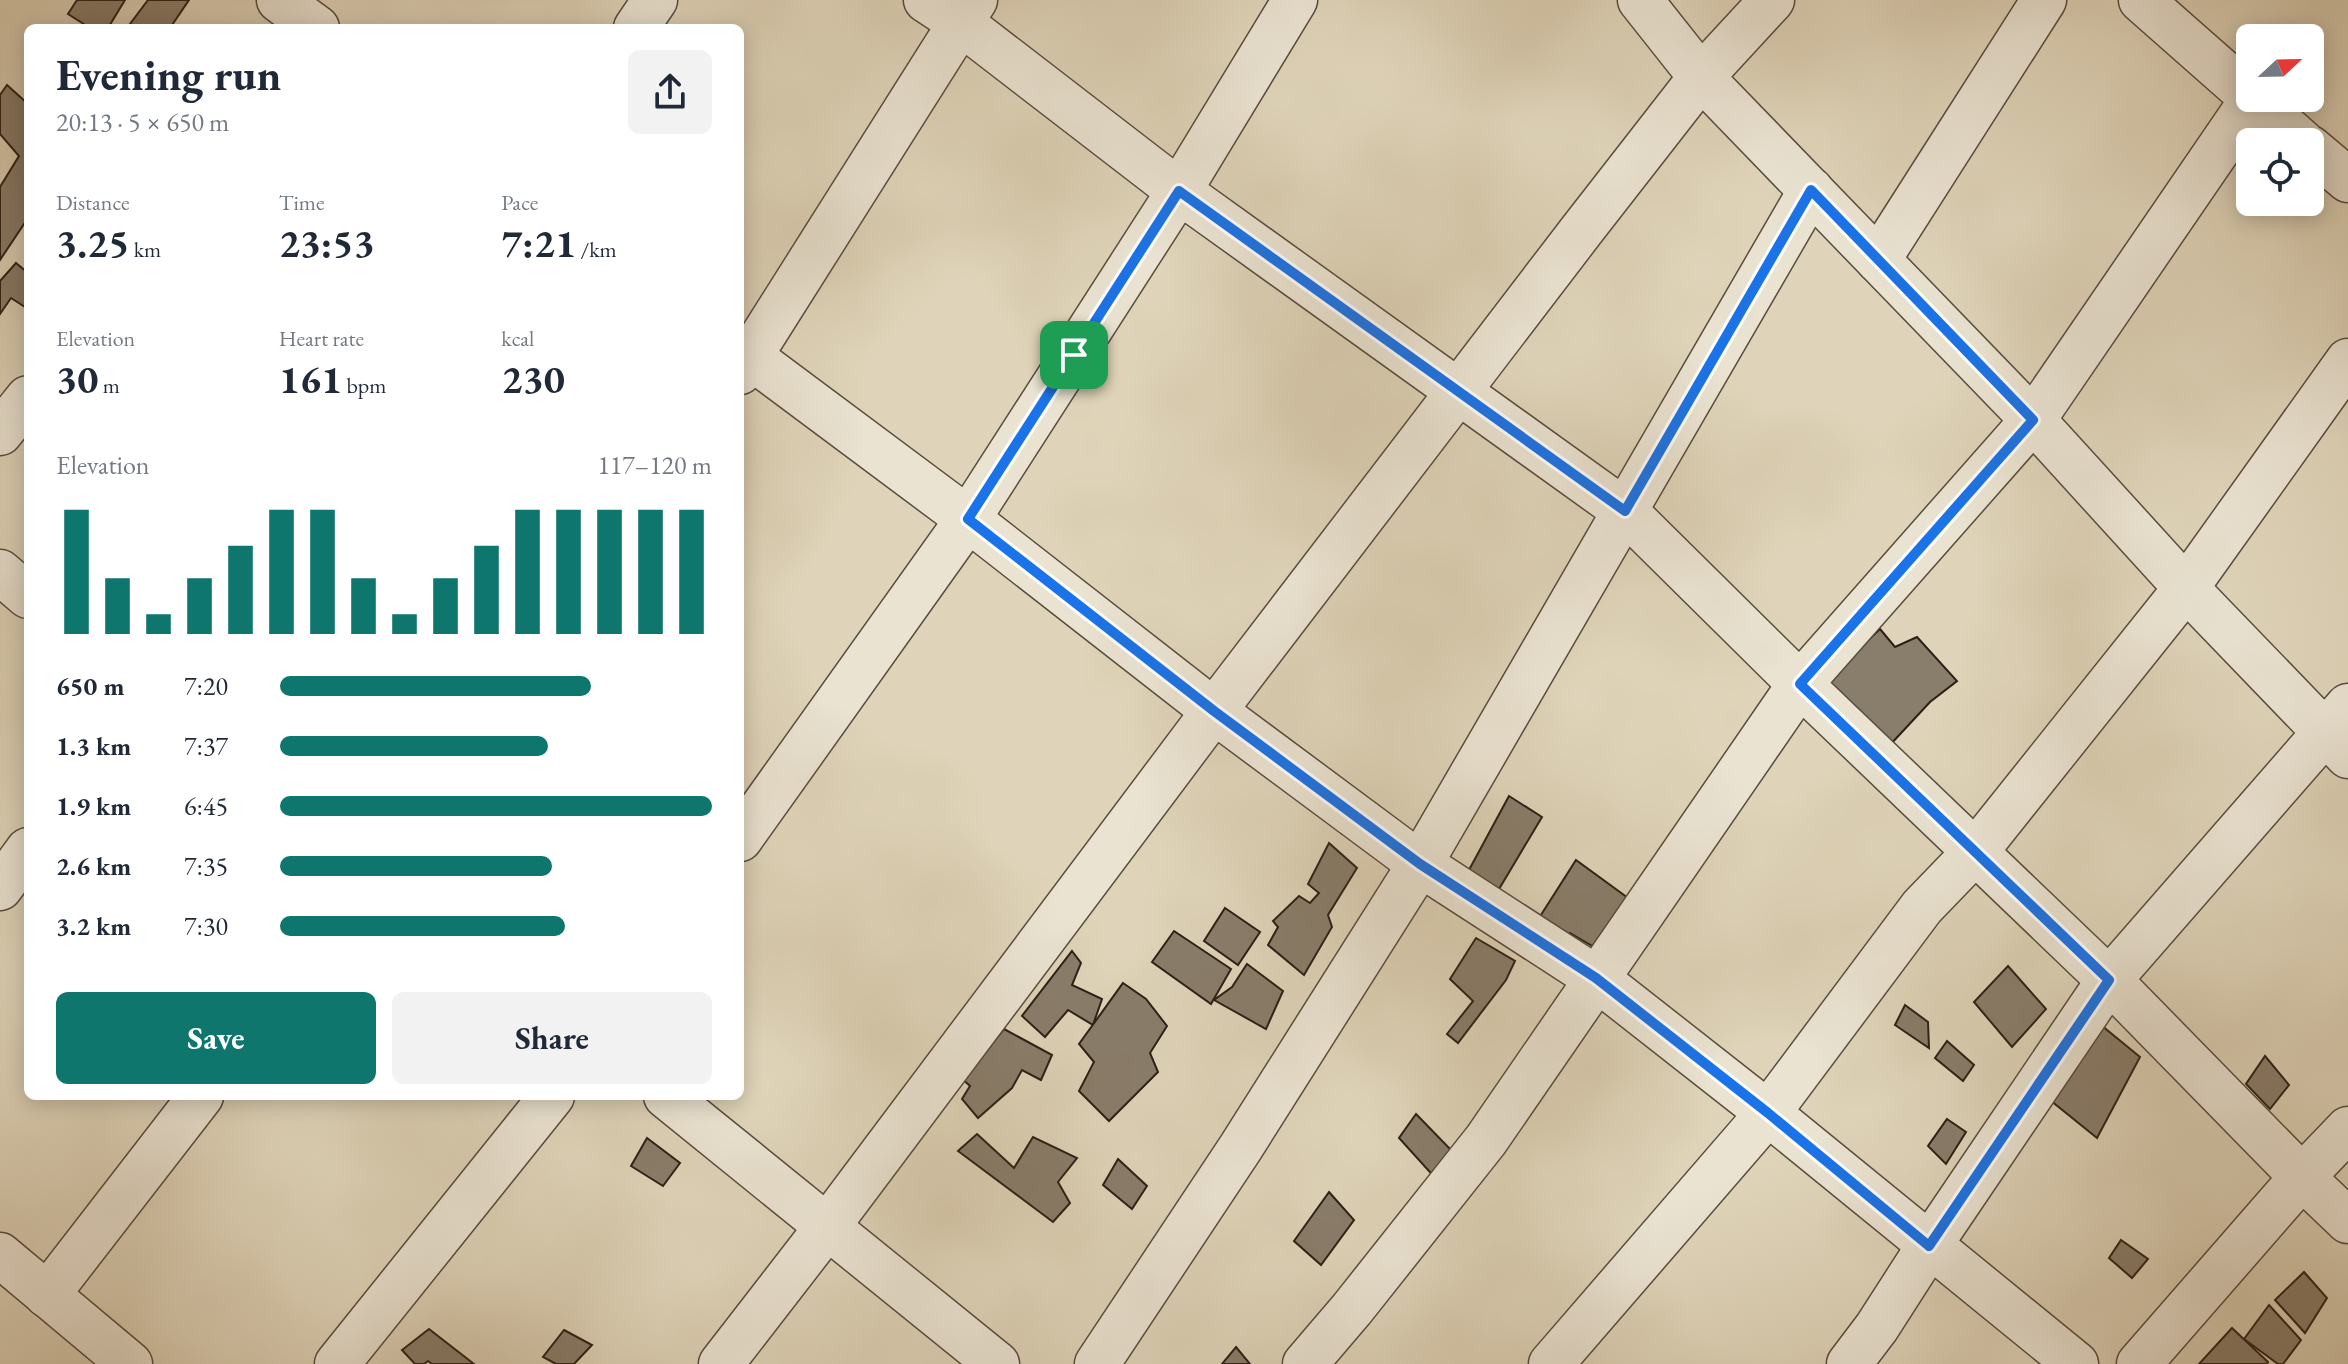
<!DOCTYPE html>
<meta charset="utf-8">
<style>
body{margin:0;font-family:"EB Garamond",serif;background:#f2f2f3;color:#1f2937;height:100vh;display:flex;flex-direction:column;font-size:30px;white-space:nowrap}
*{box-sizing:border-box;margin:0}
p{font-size:26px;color:#747a83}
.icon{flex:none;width:44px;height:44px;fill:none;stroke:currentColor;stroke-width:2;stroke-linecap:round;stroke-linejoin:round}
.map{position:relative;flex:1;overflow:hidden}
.panel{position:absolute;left:24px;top:24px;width:720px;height:1076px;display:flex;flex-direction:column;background:#fff;border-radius:12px;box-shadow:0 4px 20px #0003}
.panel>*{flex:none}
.needle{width:52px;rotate:68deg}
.buttons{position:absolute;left:2236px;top:24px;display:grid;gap:16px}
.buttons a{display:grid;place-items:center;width:88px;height:88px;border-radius:12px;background:#fff;box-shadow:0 4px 20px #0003;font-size:40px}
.pin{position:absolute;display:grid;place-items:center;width:68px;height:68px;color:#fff;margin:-34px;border-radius:16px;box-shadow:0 4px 12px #0006}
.round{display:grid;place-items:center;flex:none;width:84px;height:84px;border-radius:12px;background:#f2f2f3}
.head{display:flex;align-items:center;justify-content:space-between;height:136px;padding:0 32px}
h1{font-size:44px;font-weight:700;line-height:60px}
.metrics{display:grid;grid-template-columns:repeat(3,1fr);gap:12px;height:136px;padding:8px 32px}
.metrics div{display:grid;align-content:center}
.metrics b{font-size:40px;font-weight:700}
.metrics small{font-size:22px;font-weight:400}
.metrics p{font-size:22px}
.chart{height:224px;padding:16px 32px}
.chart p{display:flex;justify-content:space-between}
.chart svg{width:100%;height:144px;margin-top:8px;stroke:#0f766e;stroke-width:6}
.cta{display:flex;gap:16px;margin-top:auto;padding:16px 32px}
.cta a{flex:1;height:92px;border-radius:12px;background:#0f766e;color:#fff;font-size:32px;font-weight:700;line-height:92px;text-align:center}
.cta a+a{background:#f2f2f3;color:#1f2937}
ul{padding:0 32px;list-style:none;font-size:26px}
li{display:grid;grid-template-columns:128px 96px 1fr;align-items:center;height:60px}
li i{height:20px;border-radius:10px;background:#0f766e}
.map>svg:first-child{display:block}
.building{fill:#897d6b;stroke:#2b1f16;stroke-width:2}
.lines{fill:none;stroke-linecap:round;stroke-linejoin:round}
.street-casing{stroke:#584c3f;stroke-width:47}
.street{stroke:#eae3d2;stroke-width:44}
.route-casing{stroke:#fff;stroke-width:16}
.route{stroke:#1a73e8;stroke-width:10}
</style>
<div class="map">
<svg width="2348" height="1364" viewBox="0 0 2348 1364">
<rect width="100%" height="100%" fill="#dfd4b9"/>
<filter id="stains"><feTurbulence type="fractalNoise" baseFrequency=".0025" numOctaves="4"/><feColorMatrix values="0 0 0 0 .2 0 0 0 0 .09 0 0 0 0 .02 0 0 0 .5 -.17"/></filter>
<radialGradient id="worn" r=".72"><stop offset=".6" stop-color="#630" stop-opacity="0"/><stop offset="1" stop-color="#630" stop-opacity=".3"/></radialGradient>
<g class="building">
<polygon points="77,0 125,0 108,28 90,28 68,14"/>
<polygon points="148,0 189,0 170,28 127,28"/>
<polygon points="7,85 28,104 28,218 0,260 0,187 19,156 0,134 0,95"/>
<polygon points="16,263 28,273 28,309 11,298 0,314 0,281"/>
<polygon points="1880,629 1895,647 1917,637 1957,681 1930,702 1889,746 1822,683"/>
<polygon points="1509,796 1542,817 1499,889 1469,870"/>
<polygon points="1329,843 1357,868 1328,915 1332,927 1304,975 1268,945 1278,927 1273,921 1299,896 1310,903 1319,893 1308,884"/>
<polygon points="1576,860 1628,898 1594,947 1570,933 1558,949 1532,929"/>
<polygon points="1225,908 1260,932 1238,965 1204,941"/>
<polygon points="1174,931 1231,969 1211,1004 1152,962"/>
<polygon points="1476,938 1515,961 1506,980 1458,1043 1447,1034 1473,1001 1450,979"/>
<polygon points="1072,951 1081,963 1072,985 1102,999 1093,1025 1068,1010 1045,1037 1022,1016"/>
<polygon points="1247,964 1283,991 1266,1029 1214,1000 1232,987"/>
<polygon points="2008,966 2046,1009 2012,1047 1974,1002"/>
<polygon points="1123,983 1146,999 1167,1026 1150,1053 1158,1072 1109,1121 1079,1091 1094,1062 1079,1044"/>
<polygon points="1905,1005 1928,1022 1929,1048 1895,1025"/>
<polygon points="2101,1025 2140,1057 2097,1138 2050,1100"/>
<polygon points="1004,1029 1052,1055 1041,1080 1022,1070 1012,1088 978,1118 962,1099 970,1086 961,1078"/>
<polygon points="1947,1041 1974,1065 1963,1081 1935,1058"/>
<polygon points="2265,1056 2289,1085 2270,1109 2246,1084"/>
<polygon points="1416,1114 1455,1154 1437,1180 1399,1138"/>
<polygon points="1947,1119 1966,1132 1946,1164 1928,1146"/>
<polygon points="977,1134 1014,1168 1033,1137 1077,1158 1058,1182 1070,1203 1053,1222 958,1151"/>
<polygon points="647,1138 680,1163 663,1186 631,1166"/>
<polygon points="1118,1159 1147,1186 1132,1209 1103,1185"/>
<polygon points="1329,1192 1354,1220 1321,1265 1294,1241"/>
<polygon points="2121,1240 2148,1259 2132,1278 2109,1258"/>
<polygon points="2304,1272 2327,1298 2305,1333 2275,1300"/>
<polygon points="2269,1305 2301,1340 2283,1364 2278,1364 2244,1339"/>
<polygon points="2232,1328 2268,1362 2267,1364 2199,1364"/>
<polygon points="429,1329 474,1364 432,1364 428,1361 424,1364 415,1364 402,1350"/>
<polygon points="564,1330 592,1345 574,1364 556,1364 543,1357"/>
<polygon points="1236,1347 1250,1364 1222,1364"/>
</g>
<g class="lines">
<defs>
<g id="street">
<polyline points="279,0 317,28"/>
<polyline points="926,0 961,23 1179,191 1625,511 1800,684 2109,980 2302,1177 2348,1221"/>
<polyline points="1640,0 1701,77 2033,420 2186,588 2348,756"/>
<polyline points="2141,0 2302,142"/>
<polyline points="636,28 655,0"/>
<polyline points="2310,148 2348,180"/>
<polyline points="1878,260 2044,0"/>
<polyline points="740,349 968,519 1214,711 1420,864 1596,978 1768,1113 2076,1364"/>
<polyline points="740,372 975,0"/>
<polyline points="0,433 28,398"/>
<polyline points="0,572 28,596"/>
<polyline points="740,839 968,519 1179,191 1295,0"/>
<polyline points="0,888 28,850"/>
<polyline points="666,1096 997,1364"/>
<polyline points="0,1255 130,1364"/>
<polyline points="47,1295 201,1096"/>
<polyline points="337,1364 552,1096"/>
<polyline points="721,1364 827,1227 1214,711 1581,231 1701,77 1772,0"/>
<polyline points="1097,1364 1241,1147 1420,864 1811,190"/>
<polyline points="1305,1364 1352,1309 1486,1140 1800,684 2033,420 2252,100"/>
<polyline points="1551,1364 1768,1113 1922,907 1976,851 2186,588 2348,361"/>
<polyline points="1849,1364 1877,1327 1929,1246 2109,980 2348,706"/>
<polyline points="2139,1364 2302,1177 2348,1129"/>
</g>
</defs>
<use href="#street" class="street-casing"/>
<use href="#street" class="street"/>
</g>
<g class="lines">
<defs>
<polygon id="route" points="1811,190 2033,420 1800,684 2109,980 1929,1246 1768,1113 1596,978 1420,864 1214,711 968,519 1179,191 1625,511"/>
</defs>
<use href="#route" class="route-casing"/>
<use href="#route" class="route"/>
</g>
<rect width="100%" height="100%" filter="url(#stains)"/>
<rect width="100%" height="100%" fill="url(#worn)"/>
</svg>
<div class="buttons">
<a><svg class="needle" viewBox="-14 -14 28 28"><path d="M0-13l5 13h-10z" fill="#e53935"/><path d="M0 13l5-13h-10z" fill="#747a83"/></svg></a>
<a><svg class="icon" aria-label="locate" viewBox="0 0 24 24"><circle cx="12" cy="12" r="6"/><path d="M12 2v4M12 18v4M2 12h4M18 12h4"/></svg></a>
</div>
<div class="pin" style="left:1074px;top:355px;background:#1e9e55"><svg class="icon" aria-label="arrive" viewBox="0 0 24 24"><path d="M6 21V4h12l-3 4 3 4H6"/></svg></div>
<section class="panel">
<div class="head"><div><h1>Evening run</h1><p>20:13 · 5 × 650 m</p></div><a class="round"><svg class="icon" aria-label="share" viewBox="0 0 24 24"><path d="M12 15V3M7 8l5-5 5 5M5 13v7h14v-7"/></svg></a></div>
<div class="metrics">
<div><p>Distance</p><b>3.25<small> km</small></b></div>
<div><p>Time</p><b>23:53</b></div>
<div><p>Pace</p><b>7:21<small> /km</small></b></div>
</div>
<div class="metrics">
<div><p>Elevation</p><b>30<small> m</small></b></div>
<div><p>Heart rate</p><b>161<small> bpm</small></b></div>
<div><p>kcal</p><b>230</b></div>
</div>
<div class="chart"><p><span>Elevation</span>117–120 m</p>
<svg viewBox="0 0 160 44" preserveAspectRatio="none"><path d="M5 44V6M15 44V27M25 44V38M35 44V27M45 44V17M55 44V6M65 44V6M75 44V27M85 44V38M95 44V27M105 44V17M115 44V6M125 44V6M135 44V6M145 44V6M155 44V6"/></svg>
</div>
<ul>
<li><b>650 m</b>7:20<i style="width:72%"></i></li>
<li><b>1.3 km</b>7:37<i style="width:62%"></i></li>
<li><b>1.9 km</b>6:45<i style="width:100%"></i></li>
<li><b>2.6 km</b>7:35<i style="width:63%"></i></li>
<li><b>3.2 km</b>7:30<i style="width:66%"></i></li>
</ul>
<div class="cta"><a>Save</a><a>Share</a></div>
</section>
</div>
